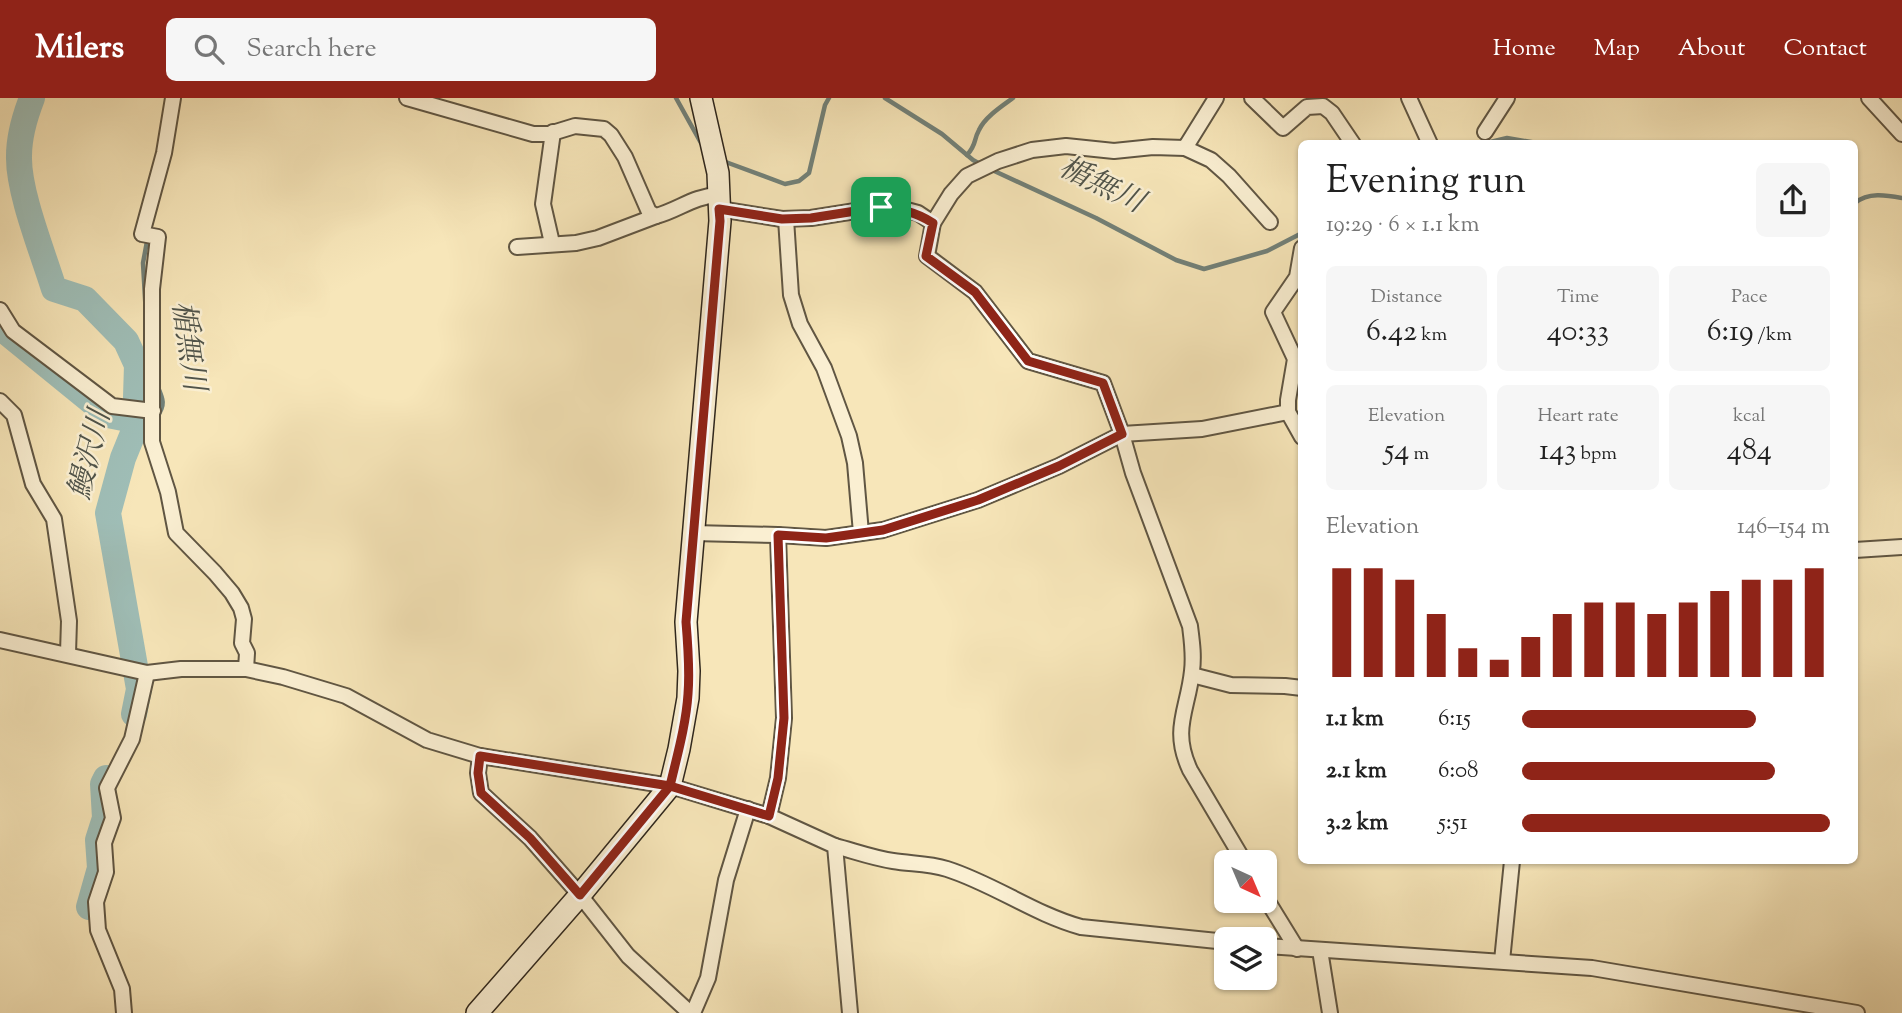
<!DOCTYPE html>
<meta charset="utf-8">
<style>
body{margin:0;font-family:"Sorts Mill Goudy","Noto Serif JP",serif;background:#f6f6f6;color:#222;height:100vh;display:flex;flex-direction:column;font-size:26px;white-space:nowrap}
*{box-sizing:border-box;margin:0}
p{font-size:23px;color:#767676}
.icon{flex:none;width:38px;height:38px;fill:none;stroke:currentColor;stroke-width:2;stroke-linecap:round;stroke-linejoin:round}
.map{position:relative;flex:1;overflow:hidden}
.drawer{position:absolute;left:1298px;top:42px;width:560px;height:724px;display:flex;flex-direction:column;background:#fff;border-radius:10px;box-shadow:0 2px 5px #0004}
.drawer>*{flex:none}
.needle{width:46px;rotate:136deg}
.tools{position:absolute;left:1214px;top:752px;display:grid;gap:14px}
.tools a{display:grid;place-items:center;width:63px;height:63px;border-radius:10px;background:#fff;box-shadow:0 2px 5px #0004;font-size:35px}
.pin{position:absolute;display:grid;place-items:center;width:60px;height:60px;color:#fff;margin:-30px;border-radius:14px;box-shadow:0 4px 10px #0006}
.round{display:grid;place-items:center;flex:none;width:74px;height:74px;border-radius:10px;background:#f6f6f6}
.overview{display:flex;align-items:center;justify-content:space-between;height:119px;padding:0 28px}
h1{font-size:38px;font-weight:600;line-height:52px}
.stats{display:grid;grid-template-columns:repeat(3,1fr);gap:10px;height:119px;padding:7px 28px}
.stats div{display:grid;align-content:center;border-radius:10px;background:#f6f6f6;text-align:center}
.stats b{font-size:30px;font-weight:600}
.stats small{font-size:19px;font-weight:400}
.stats p{font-size:19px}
.chart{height:196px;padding:14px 28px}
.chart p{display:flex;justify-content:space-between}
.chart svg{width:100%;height:126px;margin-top:7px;stroke:#8f2418;stroke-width:6}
ul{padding:0 28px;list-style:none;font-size:23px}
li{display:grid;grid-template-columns:112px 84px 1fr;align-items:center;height:52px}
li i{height:18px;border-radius:9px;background:#8f2418}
header{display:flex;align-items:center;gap:42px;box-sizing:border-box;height:98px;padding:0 35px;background:#8f2418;color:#fff}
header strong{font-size:33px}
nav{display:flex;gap:38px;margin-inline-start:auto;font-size:24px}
.search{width:490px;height:63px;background:#f6f6f6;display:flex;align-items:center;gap:18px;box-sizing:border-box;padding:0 24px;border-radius:10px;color:#767676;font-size:26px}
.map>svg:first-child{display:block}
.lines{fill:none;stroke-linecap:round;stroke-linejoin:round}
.stream{stroke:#728179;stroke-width:4.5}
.river{stroke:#9fbeb7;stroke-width:26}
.street-casing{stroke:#605643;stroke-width:18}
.secondary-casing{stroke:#2e261c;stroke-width:24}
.street{stroke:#faefd2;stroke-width:14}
.secondary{stroke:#faefd2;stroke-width:21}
.route-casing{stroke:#fff;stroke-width:14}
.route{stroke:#8f2418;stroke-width:9}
.labels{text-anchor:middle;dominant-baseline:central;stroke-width:5;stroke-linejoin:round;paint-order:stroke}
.water-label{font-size:30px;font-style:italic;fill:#50544a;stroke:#faefd2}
</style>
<header>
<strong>Milers</strong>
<div class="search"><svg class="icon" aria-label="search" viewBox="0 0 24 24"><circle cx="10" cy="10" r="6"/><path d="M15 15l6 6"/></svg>Search here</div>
<nav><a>Home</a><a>Map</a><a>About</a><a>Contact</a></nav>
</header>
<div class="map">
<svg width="1902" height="915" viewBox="0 0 1902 915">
<rect width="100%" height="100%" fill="#f7e6b9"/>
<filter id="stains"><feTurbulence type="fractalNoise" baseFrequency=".00286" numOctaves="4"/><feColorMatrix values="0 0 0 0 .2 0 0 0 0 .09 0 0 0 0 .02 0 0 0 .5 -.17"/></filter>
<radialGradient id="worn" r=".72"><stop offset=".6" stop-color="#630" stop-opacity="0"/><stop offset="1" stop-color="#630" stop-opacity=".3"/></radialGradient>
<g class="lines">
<g class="stream">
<polyline points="676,0 701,45"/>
<polyline points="885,0 942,36 973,62 982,67"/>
<polyline points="1482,46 1507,40 1543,46"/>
<path d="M967,57C977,46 973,43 979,32C985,19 1002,8 1013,0"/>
<polyline points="723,63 785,86 799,83 809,75 825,7 829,0"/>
<polyline points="990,71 1096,120 1176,162 1204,171 1267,153 1302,135"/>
<path d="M1855,105C1868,94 1886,97 1902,100"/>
<polyline points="146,217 143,165 148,138"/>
<path d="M138,323L157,319C166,306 163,301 157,287"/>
</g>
<g class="river">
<path d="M32,0C25,18 19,39 19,58C18,94 43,155 54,191L85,201L126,243L137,267L136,299L138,323L123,360L108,415L139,591L134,616"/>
<polyline points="0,229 108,317 138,323"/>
<polyline points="89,809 100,770 98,742 105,720 103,686 106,680"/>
</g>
<defs>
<g id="street">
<polyline points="173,0 164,55 142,136 158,139 152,191 152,344 168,394 176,435 215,475 232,495 241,510 244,521 242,545 247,555 246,571"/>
<path d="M407,0L533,36H549L575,28L604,31L611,37L625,59L649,114L656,118C679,112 693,98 719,97"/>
<polyline points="1216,0 1185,50 1153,49 1114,53 1066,48 1032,52 998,63 967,78 951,96 933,125 927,158 975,194 1028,263 1103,285 1122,336 1202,331 1288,314"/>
<polyline points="1252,0 1283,30 1307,9 1323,8 1332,15 1353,46"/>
<polyline points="1409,0 1430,46"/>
<polyline points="1869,0 1902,36"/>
<polyline points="1485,34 1507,0"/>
<polyline points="1185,50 1211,62 1229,78 1270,124"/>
<polyline points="719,111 782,121 811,120 881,109 903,111 918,115 933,125"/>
<polyline points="786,121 791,197 800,226 824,270 849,338 855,365 861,435"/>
<polyline points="552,145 543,106 553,34"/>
<polyline points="517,149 576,145 598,140 656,118"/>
<polyline points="1302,150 1297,179 1273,214 1295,261 1288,302 1288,314 1302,339"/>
<polyline points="0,212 13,233 112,308 153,313"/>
<polyline points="0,303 14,317 33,386 54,421 69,523 68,555"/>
<path d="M693,435L778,437L826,440L883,432L978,402L1059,368L1122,336L1133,375L1190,528C1192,544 1194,557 1192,573C1188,612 1171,631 1190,672L1245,765"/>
<polyline points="1855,452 1902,449"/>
<polyline points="0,542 147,575 181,571 246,571 283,579 346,598 427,642 480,658 670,688 769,718 835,748 850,915"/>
<polyline points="1192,577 1231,587 1285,588 1302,590"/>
<polyline points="480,658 478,675 481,695 530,740 580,797 628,858 690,915"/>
<polyline points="769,718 778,680 784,620 778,437"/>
<path d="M835,748C854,753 873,760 893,763C911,766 928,765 947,771C994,786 1034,816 1081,829L1227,844"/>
<polyline points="1265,799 1297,851"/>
<polyline points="1265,848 1592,870 1857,915"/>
<polyline points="1320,852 1330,915"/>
<polyline points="1502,863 1512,763"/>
<polyline points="124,915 122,891 98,832 96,804 106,774 104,745 113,720 107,690 132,641 147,575"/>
<polyline points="693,915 708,880 726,782 748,711"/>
</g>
<polyline id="secondary" points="477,915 580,797 670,688 679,651 688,600 689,573 686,524 720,123 718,75 701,0"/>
</defs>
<use href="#street" class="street-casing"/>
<use href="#secondary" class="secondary-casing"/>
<use href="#street" class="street"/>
<use href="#secondary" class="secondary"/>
</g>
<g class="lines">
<defs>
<path id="route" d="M881,109L811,120L782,121L719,111L720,123L686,524C688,548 690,572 688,596C686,627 677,658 670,688L480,658L478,675L481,695L530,740L580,797L670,688L769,718L778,680L784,620L778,437L826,440L883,432L978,402L1059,368L1122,336L1103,285L1028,263L975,194L926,158L933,125C916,114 901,111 881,109"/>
</defs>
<use href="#route" class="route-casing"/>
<use href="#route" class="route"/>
</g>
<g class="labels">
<g class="water-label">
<text transform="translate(1101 88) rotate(26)">楯無川</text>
<text transform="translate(187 248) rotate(82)">楯無川</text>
<text transform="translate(91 357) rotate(-76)">鰻沢川</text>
</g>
</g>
<rect width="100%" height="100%" filter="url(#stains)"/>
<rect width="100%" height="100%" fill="url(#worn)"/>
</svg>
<div class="tools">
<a><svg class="needle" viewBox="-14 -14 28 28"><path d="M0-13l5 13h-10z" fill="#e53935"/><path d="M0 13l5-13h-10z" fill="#767676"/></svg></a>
<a><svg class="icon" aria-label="layers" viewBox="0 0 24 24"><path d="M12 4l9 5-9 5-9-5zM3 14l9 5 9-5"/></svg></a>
</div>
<div class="pin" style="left:881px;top:109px;background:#1e9e55"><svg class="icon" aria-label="arrive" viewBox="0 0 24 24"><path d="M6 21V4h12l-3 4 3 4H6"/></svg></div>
<section class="drawer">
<div class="overview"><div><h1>Evening run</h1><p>19:29 · 6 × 1.1 km</p></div><a class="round"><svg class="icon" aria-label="share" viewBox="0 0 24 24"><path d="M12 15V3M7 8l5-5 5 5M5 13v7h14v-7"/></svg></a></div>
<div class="stats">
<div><p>Distance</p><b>6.42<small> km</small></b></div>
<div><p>Time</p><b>40:33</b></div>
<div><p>Pace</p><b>6:19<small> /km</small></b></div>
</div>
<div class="stats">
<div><p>Elevation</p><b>54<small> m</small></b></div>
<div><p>Heart rate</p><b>143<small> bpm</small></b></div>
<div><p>kcal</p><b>484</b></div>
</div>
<div class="chart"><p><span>Elevation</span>146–154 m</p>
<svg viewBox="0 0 160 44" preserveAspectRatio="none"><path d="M5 44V6M15 44V6M25 44V10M35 44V22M45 44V34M55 44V38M65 44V30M75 44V22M85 44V18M95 44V18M105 44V22M115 44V18M125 44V14M135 44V10M145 44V10M155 44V6"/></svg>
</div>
<ul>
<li><b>1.1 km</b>6:15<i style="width:76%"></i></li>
<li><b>2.1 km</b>6:08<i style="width:82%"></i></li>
<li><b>3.2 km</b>5:51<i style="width:100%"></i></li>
</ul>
</section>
</div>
